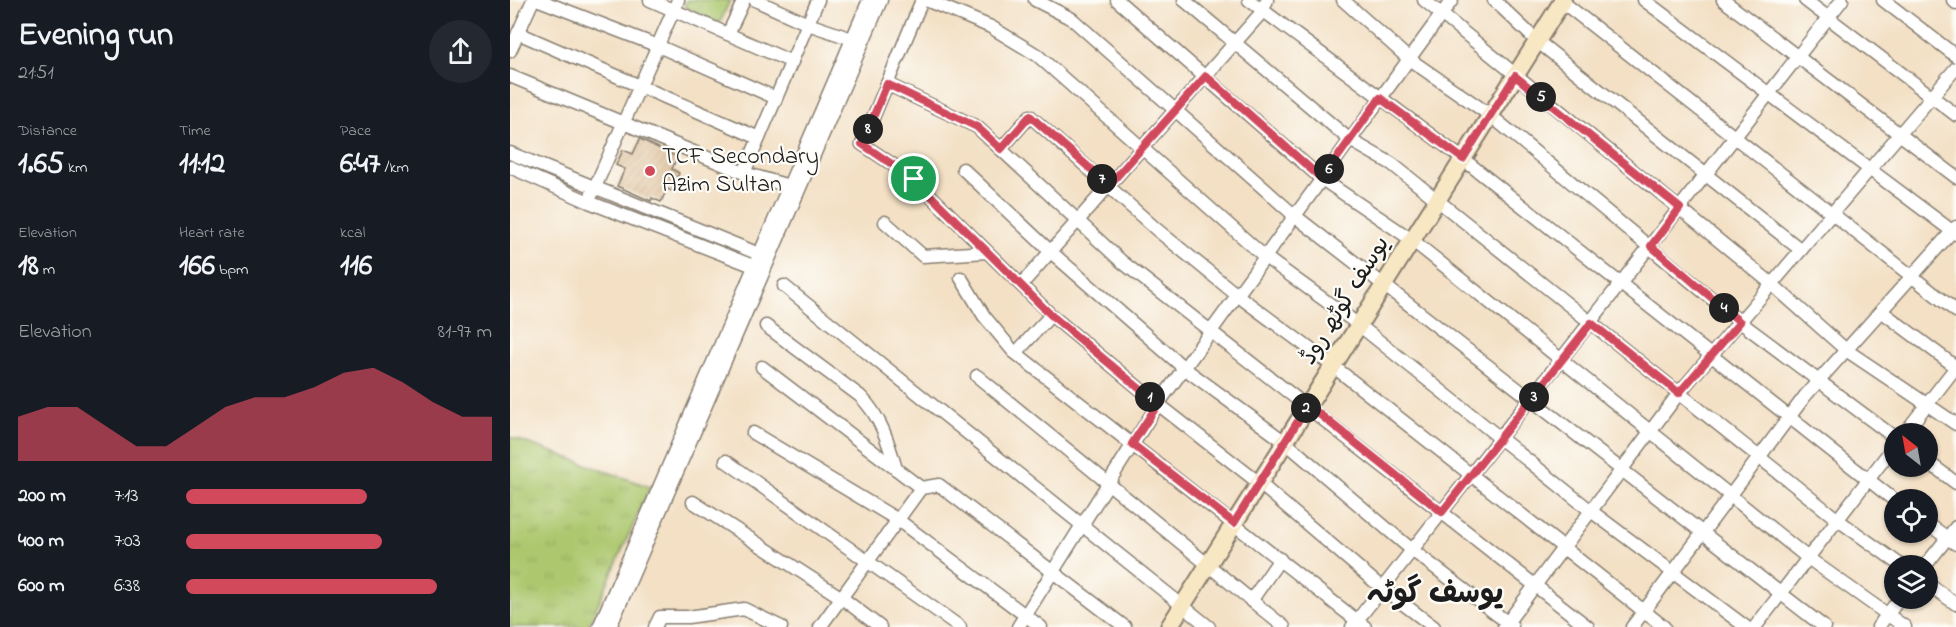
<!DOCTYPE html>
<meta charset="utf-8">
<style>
body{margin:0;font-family:"Indie Flower","Playpen Sans Arabic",sans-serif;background:#242831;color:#f1f3f6;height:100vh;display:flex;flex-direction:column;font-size:22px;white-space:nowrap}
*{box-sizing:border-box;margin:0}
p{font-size:20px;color:#9ea1a6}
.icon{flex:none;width:33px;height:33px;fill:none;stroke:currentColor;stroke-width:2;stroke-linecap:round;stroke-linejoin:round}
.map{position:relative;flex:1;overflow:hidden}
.sheet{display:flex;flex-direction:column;background:#171b24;width:510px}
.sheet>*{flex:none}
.needle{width:39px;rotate:329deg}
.controls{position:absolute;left:1374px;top:423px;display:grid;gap:12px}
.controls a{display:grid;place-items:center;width:54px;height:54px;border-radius:50%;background:#171b24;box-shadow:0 2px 4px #0004;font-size:30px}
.pin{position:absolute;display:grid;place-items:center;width:51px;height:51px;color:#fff;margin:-26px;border:3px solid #fff;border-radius:50%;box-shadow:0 2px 6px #0007}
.km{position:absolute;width:30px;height:30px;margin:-15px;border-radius:50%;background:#222;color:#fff;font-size:16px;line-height:30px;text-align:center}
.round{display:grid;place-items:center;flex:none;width:63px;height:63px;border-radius:32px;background:#242831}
.head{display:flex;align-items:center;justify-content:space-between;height:102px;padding:0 18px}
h1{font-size:33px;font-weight:700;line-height:45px}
.figures{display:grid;grid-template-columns:repeat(3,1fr);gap:9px;height:102px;padding:6px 18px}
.figures div{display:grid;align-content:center}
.figures b{font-size:30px;font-weight:700}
.figures small{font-size:16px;font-weight:400}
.figures p{font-size:16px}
.chart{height:168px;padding:12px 18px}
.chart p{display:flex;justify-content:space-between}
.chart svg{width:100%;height:108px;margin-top:6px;fill:#d1495b;opacity:.7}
ul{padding:0 18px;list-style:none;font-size:20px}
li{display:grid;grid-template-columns:96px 72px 1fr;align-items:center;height:45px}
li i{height:15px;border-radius:8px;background:#d1495b}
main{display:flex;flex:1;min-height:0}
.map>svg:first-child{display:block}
.park{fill:url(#park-tufts);stroke:#647244;stroke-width:1.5}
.building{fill:url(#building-hatch)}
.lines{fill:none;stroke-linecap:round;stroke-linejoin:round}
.street-casing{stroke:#887e70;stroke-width:15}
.secondary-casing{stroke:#887e70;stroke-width:20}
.street{stroke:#fff;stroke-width:12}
.secondary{stroke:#f8e7c3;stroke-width:16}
.route-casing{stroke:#fff;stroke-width:12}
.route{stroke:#d1495b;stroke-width:8}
.poi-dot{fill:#d1495b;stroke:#fdfcf7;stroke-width:2}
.labels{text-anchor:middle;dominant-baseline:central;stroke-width:4.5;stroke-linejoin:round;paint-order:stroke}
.poi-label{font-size:24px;fill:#1c1c1c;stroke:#fdfcf7;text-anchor:start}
.street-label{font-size:24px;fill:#1c1c1c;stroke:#fdfcf7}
.district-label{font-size:30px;font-weight:bold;fill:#1c1c1c;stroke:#fdfcf7}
</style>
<main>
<section class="sheet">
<div class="head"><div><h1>Evening run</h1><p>21:51</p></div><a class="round"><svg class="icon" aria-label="share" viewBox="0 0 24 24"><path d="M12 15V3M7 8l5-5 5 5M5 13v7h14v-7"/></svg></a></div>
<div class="figures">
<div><p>Distance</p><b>1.65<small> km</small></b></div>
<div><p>Time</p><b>11:12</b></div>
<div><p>Pace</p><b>6:47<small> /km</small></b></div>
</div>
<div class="figures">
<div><p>Elevation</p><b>18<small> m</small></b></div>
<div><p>Heart rate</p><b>166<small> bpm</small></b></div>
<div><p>kcal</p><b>116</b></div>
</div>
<div class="chart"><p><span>Elevation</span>81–97 m</p>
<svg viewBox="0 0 160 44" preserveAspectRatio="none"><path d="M0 44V26L10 22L20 22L30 30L40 38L50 38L60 30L70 22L80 18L90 18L100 14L110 8L120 6L130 12L140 20L150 26L160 26V44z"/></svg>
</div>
<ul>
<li><b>200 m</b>7:13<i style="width:59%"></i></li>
<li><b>400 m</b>7:03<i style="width:64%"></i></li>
<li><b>600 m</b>6:38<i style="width:82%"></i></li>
</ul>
</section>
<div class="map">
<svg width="1446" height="627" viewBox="0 0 1446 627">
<defs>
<pattern id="park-tufts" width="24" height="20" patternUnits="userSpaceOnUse" patternTransform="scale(1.5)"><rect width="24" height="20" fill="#acc76d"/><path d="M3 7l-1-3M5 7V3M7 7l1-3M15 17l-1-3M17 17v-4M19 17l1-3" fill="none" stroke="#93aa5e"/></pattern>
<pattern id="building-hatch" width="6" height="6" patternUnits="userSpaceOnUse" patternTransform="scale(1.5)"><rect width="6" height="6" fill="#d3a772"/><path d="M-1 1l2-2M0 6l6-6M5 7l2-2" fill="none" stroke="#aa875d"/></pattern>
</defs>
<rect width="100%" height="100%" fill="#fdfcf7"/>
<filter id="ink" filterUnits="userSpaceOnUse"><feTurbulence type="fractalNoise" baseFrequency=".0167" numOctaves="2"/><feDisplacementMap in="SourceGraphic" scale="12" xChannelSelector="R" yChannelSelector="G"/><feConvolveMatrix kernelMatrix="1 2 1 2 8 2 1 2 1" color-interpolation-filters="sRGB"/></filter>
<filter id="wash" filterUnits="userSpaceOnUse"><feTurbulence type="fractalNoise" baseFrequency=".008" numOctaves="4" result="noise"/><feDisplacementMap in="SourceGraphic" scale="24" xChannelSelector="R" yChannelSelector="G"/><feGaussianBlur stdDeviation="1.35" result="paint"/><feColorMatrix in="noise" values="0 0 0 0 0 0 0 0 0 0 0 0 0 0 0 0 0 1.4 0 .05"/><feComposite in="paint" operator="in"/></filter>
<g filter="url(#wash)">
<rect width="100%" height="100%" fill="#f3e0c5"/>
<g class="park">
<polygon points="177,0 220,0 210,23 174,7"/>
<polygon points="0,437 140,487 78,627 0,627"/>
</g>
<g id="blocks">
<polygon class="building" points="130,139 167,157 162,169 169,173 167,177 171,179 165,192 157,189 151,202 142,198 141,201 107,186 115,169 106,165 113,150 123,154"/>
</g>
</g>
<g filter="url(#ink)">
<use href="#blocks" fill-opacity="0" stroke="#887e70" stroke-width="1.5"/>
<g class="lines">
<defs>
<g id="street">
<polyline points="29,0 148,46 266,98"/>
<polyline points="140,0 282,62"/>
<polyline points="245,0 298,24 342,39"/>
<polyline points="412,0 352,144 404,179 541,315 648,404 749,483 872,588 924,627"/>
<polyline points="416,0 481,27 527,55 755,257 849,325 1081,511 1236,627"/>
<polyline points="525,0 562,19 785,216 1314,627"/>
<polyline points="607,0 812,179 902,240 1298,558 1395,627"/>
<polyline points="674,0 840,140 882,164 1328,520 1392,566"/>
<polyline points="739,0 953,159 1384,500"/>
<polyline points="833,0 899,59 980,115 1230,322 1384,437"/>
<polyline points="914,0 1262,284 1336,350 1446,424"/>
<polyline points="984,0 1027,41 1291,250"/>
<polyline points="1050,0 1446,311"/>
<polyline points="1134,0 1446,234"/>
<polyline points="1213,0 1446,177"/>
<polyline points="1295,0 1446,115"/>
<polyline points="1373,0 1446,56"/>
<polyline points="1443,0 1446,3"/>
<polyline points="8,33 249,138"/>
<polyline points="218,34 234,0"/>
<polyline points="0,51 23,0"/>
<polyline points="0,76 234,173 279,186"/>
<polyline points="377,84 467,127 611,261 1078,627"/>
<polyline points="491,149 520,116 646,229 727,295 823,366 1154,627"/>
<polyline points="0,153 254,256"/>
<polyline points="0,167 79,202 251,269"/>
<polyline points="453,169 541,252 674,368 775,442 902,550 1002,626"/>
<polyline points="234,173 308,0"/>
<polyline points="81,196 168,0"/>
<polyline points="375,222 413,256 477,252"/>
<polyline points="451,278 474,316 503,351 855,627"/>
<polyline points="511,285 752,12 757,0"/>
<polyline points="274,286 699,627"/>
<polyline points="1371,311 1446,367"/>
<path d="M256,326L350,396C371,417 378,441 386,469"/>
<polyline points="506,353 541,315"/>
<polyline points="252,367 411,488"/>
<polyline points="467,376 774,627"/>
<polyline points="243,433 388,520 531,627"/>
<polyline points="1394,434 1446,367"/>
<polyline points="216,461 450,627"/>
<polyline points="1418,462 1446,483"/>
<polyline points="183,502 332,598 370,627"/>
<polyline points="1418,524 1446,544"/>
<polyline points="1415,566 1446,527"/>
<polyline points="1418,584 1446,604"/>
<polyline points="741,601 770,559"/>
<polyline points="89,627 359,0"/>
<polyline points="100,627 371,0"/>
<polyline points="145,627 150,617 178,617 234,609 271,627"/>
<polyline points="310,627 411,488 429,485 615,627"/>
<polyline points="508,627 648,404 942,0"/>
<polyline points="842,627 1332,0"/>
<polyline points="994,627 1169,393 1446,68"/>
<polyline points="1122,627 1295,396 1446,227"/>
<polyline points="1245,627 1384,446"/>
<polyline points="1368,627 1390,598"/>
</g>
<polyline id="secondary" points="659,627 1053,0"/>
</defs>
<use href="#street" class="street-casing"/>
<use href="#secondary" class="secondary-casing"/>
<use href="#street" class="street"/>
<use href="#secondary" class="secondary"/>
</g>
</g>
<g class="lines" filter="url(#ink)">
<defs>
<polygon id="route" points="696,76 812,179 870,98 953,159 1005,76 1170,208 1141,246 1230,322 1169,393 1081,323 932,512 798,405 724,523 622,444 648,404 541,315 404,179 352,144 377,84 467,127 491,149 520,116 599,185"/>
</defs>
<use href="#route" class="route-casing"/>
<use href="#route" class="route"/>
</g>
<circle class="poi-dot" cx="140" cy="171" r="6"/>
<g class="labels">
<g class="poi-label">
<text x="152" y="157">TCF Secondary<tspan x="152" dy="28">Azim Sultan</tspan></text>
</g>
<g class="street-label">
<text transform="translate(836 301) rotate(-58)">یوسف گوٹھ روڈ</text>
</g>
<g class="district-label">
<text x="925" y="595">یوسف گوٹہ</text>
</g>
</g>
</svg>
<div class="controls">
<a><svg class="needle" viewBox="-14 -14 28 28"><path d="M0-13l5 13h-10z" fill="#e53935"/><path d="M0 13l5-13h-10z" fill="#9ea1a6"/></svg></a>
<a><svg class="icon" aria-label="locate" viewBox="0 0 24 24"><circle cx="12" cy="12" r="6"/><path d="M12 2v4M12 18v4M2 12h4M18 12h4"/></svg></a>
<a><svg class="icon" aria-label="layers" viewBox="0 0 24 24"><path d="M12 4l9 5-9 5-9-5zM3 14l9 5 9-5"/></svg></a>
</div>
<div class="pin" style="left:404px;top:179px;background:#1e9e55"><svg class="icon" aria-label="arrive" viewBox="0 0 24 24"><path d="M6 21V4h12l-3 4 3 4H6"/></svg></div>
<b class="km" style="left:640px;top:397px">1</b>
<b class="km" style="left:796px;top:408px">2</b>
<b class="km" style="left:1024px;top:397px">3</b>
<b class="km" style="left:1214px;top:308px">4</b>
<b class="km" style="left:1031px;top:97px">5</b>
<b class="km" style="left:819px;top:169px">6</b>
<b class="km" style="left:592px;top:179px">7</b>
<b class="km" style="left:358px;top:129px">8</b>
</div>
</main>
